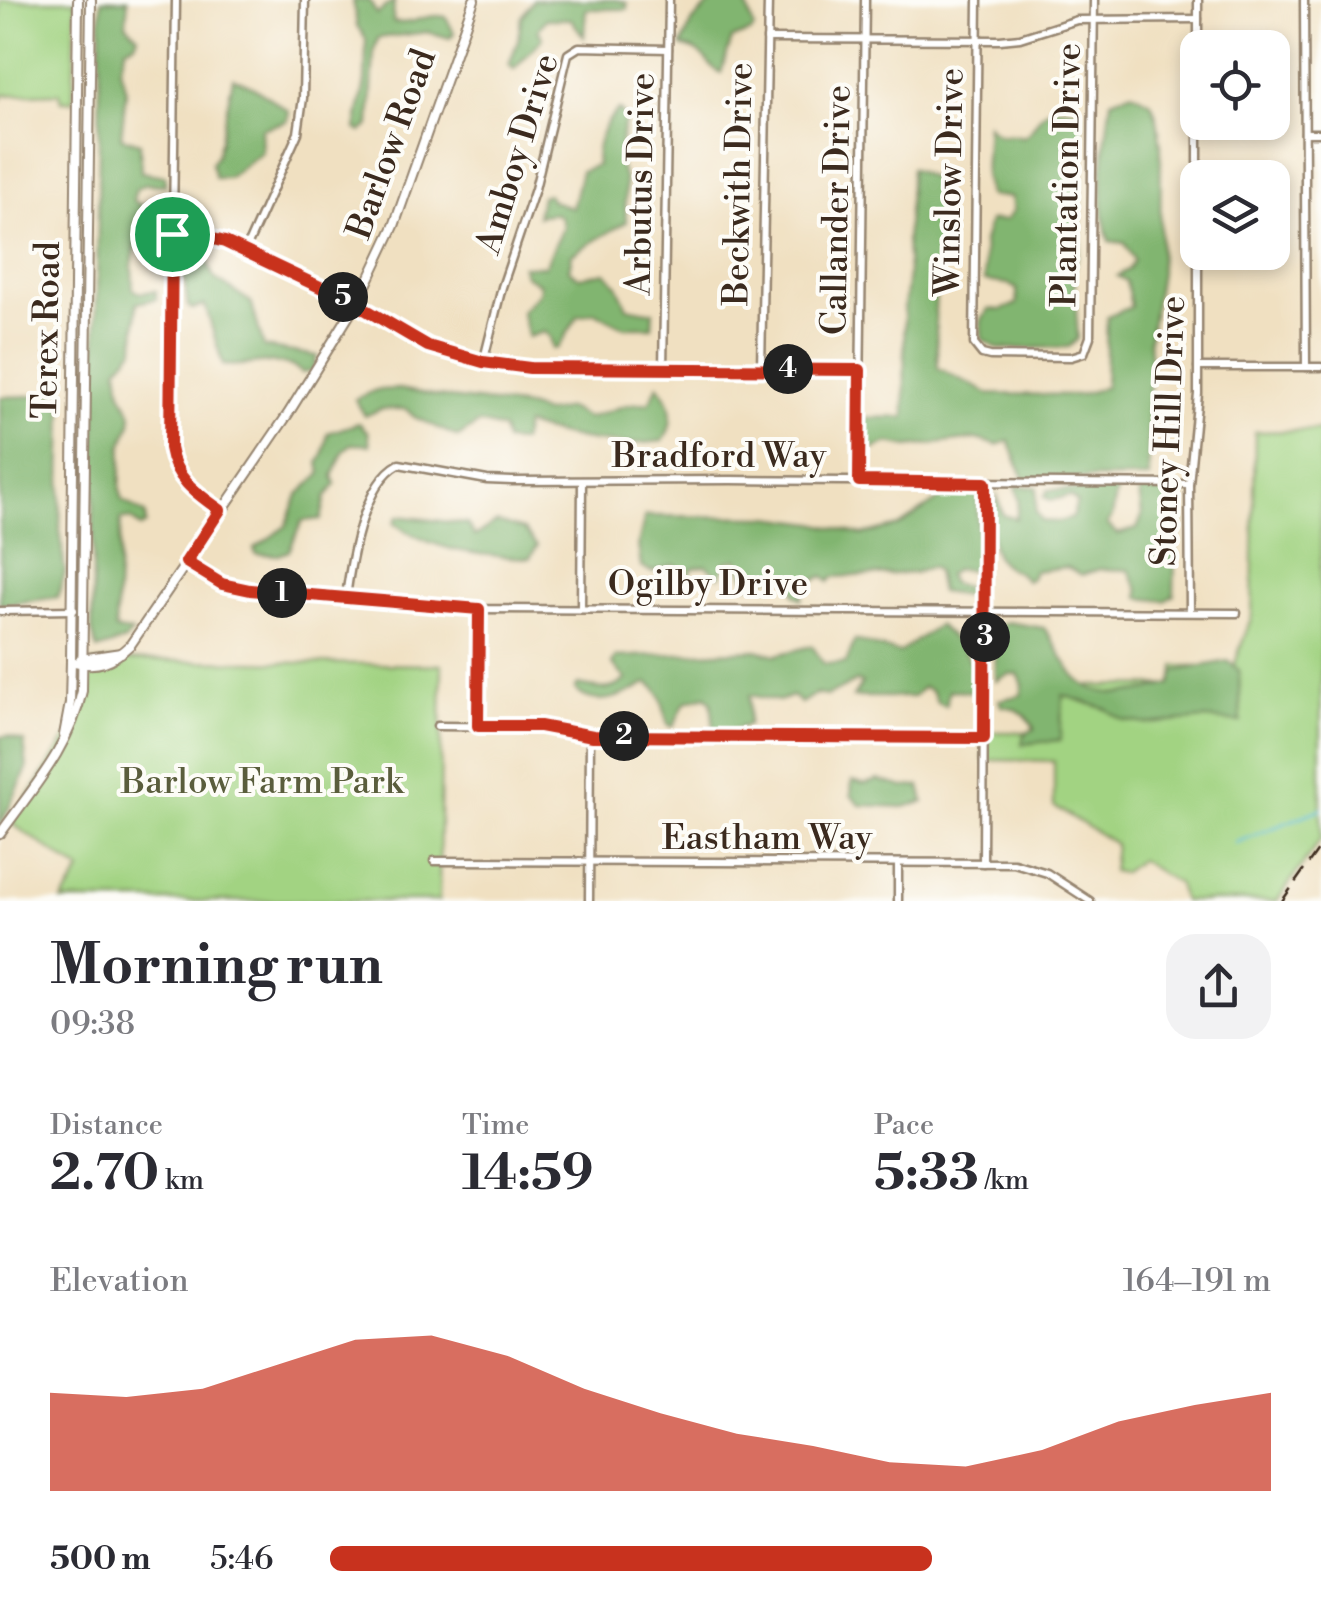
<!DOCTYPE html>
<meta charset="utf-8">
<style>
body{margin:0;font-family:"Libre Bodoni",serif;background:#f2f2f3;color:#2b2b33;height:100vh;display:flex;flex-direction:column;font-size:38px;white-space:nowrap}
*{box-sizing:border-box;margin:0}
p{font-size:32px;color:#7c7c81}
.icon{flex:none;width:55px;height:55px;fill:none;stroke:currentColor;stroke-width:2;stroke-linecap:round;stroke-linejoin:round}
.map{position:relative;height:901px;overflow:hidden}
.details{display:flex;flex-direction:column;background:#fff;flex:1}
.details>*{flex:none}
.tools{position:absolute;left:1180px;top:30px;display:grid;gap:20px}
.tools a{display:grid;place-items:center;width:110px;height:110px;border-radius:20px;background:#fff;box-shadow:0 5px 15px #0003;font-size:50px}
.pin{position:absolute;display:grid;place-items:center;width:85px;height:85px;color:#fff;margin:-42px;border:5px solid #fff;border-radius:50%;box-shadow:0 2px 10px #0007}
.km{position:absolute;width:50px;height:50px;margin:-25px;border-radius:50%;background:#222;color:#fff;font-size:28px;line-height:50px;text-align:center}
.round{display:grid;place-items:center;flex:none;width:105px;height:105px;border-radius:30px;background:#f2f2f3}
.overview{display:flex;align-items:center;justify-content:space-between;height:170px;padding:0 50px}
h1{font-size:55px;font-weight:800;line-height:75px}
.stats{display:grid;grid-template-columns:repeat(3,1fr);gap:15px;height:170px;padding:10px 50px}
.stats div{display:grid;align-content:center}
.stats b{font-size:50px;font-weight:800}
.stats small{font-size:28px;font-weight:400}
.stats p{font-size:28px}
.chart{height:280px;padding:20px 50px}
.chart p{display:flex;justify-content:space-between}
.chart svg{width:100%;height:180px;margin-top:10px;fill:#c8321e;opacity:.7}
ul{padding:0 50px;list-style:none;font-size:32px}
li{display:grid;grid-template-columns:160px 120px 1fr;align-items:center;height:75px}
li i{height:25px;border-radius:12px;background:#c8321e}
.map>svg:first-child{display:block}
.green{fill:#a2d382;stroke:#6e7e50;stroke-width:2.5}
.forest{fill:#81b570;stroke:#5e7047;stroke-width:2.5}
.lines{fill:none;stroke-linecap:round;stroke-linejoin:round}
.stream{stroke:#56bcd4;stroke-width:2.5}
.minor-casing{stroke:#968570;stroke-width:11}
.tertiary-casing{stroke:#968570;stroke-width:12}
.minor{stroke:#fff;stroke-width:6}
.tertiary{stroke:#fff;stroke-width:8}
.rail{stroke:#3b2a1e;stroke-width:2.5;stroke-dasharray:15 8;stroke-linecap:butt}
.route-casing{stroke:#fff;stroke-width:20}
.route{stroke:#c8321e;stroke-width:12}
.labels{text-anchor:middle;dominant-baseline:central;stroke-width:8;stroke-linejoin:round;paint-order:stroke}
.street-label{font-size:35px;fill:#3b2a1e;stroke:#fdfcf7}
.park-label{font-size:35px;fill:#5a5d3c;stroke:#fdfcf7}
</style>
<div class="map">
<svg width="1321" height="901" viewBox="0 0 1321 901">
<rect width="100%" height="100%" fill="#fdfcf7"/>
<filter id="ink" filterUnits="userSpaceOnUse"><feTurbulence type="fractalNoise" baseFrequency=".01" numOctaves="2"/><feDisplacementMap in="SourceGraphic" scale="20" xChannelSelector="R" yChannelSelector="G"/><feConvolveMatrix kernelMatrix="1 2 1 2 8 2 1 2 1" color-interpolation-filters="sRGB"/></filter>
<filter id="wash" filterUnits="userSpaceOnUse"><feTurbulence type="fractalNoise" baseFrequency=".0048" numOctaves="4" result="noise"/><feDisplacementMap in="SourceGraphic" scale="40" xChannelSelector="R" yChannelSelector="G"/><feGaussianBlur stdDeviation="2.25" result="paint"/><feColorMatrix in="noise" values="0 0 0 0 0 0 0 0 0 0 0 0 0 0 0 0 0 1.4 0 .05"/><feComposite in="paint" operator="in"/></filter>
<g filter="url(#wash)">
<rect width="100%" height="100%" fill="#f0e0c1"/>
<g class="green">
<polygon points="0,0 76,0 73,101 61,101 59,93 4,95 0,100"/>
<polygon points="1321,430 1321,839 1277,901 1183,901 1178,884 1140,860 1122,873 1112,871 1115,844 1054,806 1054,761 984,760 984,732 1054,732 1055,686 1174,685 1175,666 1234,666 1252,615 1255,432"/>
<polygon points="114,660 442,665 439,901 62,901 81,871 11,823 74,727 82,703 83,664"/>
</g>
<g class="forest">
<polygon points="101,0 128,0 126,24 138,36 135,43 126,47 120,68 126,91 121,137 140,143 141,172 165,176 165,185 145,184 136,189 133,200 140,205 164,204 162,213 142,215 132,265 133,289 140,293 156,291 156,299 137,303 135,348 118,368 121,392 132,414 131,423 122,446 120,489 123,501 145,514 146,524 141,528 131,519 121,519 115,630 132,632 125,641 97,650 92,631"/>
<path d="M353,0H369L377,14L394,0L393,22C413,26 427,12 446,17L454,33L450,38L429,32L378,38L374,50L370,125L361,132L356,129L365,81L366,39L357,26Z"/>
<polygon points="533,0 616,0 627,3 627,9 586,9 584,37 571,19 546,19 538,30 543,38 514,69 509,65 518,40 521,18"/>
<path d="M714,0H749L746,3L754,28L752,32L732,39L721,73C702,63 710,53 681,46L693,21Z"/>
<path d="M233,78C255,84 269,99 289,111L287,121L261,129L262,152L228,178H215L211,163L217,155Z"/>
<path d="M1132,92L1151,102L1157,118L1161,146L1160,273L1149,340L1151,365L1148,411L1149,478L1024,479L1009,441L997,445L976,439L908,447L889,443L873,449L865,446V418L905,417L904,308L908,274L906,239L911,168L935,180L941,206L935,311L938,368L990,394L1079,395L1105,387L1107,317L1131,307L1126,281L1117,276L1129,269L1134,260L1124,243L1109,241C1095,197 1105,146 1111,100Z"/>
<path d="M1054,107L1081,110L1083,145L1080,246L1074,272L1078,339L1069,347L999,349L982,339L981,321L989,309L1001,310L1017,304V289L1008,284L985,281L983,242L989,221L1006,220L1013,211L1011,197L989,196L984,175L987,124C1002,143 1007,130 1023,137C1038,129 1033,115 1054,107Z"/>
<path d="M619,110L626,118L620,143V166L625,180L626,222L572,254L569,270L579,277L606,272L617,285L627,307L653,312L652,327H625L595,312L578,316L558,348L553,349L550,337L544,332L528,337L521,311L539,293L540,284L525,275L522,266H545L563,227L561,217L554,213L537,216L541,196L548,194L552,201L572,208L581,171L597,165C594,146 603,123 619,110Z"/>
<path d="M199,243L214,278L251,302L264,347L317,356L313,371L302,373C281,353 249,368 223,365L205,305L192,309L188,306L181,256L183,248Z"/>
<path d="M658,385C672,400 676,422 663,441C615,448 572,439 525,425L521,442L505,441L502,429L479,423L458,437L414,417L406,409H381L365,416L355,399L376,390L399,389L450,398L527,407L545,413L568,408L587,418C612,412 623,402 649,403Z"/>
<polygon points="60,395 63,413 60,530 65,573 58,597 0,605 0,397"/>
<polygon points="359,423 368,432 370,445 351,444 343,452 333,476 336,484 326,497 321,519 302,521 289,551 279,555 256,554 254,549 286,526 298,495 321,474 319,462 323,456 328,433"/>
<path d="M1016,486L1037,487L1036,512L1042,521L1059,522L1072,518L1077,502L1070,496L1051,500L1044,497L1048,490H1117L1112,517L1107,524L1117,534L1137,529L1142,516L1139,492L1145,489L1183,496L1181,527L1175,547L1174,595L1165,601L1139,598V590L1129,570L1100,569L1082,575L1067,567L1034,571L1031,579L1026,581C1019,569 1008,571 1000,561C986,546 991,514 997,496L1003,515L1016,519L1019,500Z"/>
<polygon points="968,493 978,494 978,570 956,569 947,575 951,583 974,590 973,597 940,592 936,571 931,567 914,573 833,577 829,582 824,576 804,584 802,599 795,595 789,574 773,576 748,585 738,559 726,562 720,577 706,565 692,568 689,577 674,565 652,572 641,567 638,545 645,516 769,517 815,523 862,535 899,526 947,494"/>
<path d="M398,516L467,524L475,536L497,522L524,530L537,546L530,558C482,556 434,552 394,523Z"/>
<path d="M1007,622L1044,628C1055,642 1063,661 1074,675C1098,704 1140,692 1171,684L1175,671L1228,661L1239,670L1241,722L1204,719L1146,724L1123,720L1106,709L1063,695L1060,740L1022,744L1024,734L1034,729C1029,714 1017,708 1002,706L999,700L1021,695L1023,685L1018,674H1008L996,681L995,628Z"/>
<path d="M938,625C961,647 978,659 975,692L949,690L946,706L937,702L932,691L923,687L913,697H853L862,683L857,681L827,696L815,694L801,703L792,696L779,701L750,695L748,725L733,730L714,728L711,701L706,696L685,702L673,727L668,725C662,709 665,691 647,683C627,695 594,711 575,689L578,685C597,688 611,694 626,679L612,664L616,657L757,650L776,655L812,646L824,664L846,663L855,640L899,653Z"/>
<polygon points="7,736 24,742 27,769 0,827 0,737"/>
<polygon points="878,780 904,787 920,786 924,802 903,807 860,805 851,795 852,781 865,784"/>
</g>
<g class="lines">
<polyline class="stream" points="1235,843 1321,809"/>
</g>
</g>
<g filter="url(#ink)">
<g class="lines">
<defs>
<g id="minor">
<path d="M176,0L170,448C175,479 196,492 220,510"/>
<polyline points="978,0 974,344 982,354 990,356 1071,357 1084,353 1090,337 1094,0"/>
<polyline points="1198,0 1198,48"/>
<polyline points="1304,0 1306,367"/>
<polyline points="767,39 1000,40 1020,38 1077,20 1198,19"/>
<polyline points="1305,133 1321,133"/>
<polyline points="1198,178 1198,122"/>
<polyline points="172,234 202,236 225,242 332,292 428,345 483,363 530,368 860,370"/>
<polyline points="245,251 298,133 303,98 305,0"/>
<polyline points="483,363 502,287 535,189 568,54 579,47 668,49"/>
<polyline points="1198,367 1321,367"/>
<polyline points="663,369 669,0"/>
<polyline points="761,369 768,0"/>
<polyline points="859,481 865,0"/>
<polyline points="186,562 221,584 250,590 479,609 1237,613"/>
<path d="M346,597C351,560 363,483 399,464L487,480L512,481L731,480L1189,484"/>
<polyline points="581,609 582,482"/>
<polyline points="0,611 74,610"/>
<polyline points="1190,611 1189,484 1198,394 1198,252"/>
<polyline points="478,725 479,609"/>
<polyline points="437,726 542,727 604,736 984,738"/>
<polyline points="434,861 1014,863 1047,873 1090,901"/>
<polyline points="983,863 985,483"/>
<polyline points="589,901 590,735"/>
<polyline points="898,901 898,864"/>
</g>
<g id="tertiary">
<polyline points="81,659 121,653"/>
<path d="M71,661C97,669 112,662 131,644L288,414L361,296L394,226L474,0"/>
<polyline points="64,735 70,703 71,661 78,0"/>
<path d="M0,834C32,789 70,747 82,691L91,0"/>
</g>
</defs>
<use href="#minor" class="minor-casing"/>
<use href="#tertiary" class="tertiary-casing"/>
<use href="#minor" class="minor"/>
<use href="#tertiary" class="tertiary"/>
<polyline class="rail" points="1282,901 1321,846"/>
</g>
</g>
<g class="lines" filter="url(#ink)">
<defs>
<path id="route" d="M172,234L202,236L225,242L356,304L428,346L483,362L530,368L860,370L859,481L985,483L984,738L593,736L540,726H478L479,609L250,590L222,584L186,562L220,510C196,493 175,479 170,448Z"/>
</defs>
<use href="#route" class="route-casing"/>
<use href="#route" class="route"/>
</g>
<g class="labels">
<g class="street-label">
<text transform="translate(392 144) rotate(-70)">Barlow Road</text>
<text transform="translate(518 154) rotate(-73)">Amboy Drive</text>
<text transform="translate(1067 175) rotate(-89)">Plantation Drive</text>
<text transform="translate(950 182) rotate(-89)">Winslow Drive</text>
<text transform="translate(641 184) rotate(-89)">Arbutus Drive</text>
<text transform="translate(739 184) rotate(-89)">Beckwith Drive</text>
<text transform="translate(837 210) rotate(-89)">Callander Drive</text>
<text transform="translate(47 330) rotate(-89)">Terex Road</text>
<text transform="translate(1169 431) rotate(-88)">Stoney Hill Drive</text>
<text x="719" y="456">Bradford Way</text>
<text x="708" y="584">Ogilby Drive</text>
<text x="767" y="838">Eastham Way</text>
</g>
<g class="park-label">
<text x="262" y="782">Barlow Farm Park</text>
</g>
</g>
</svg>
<div class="tools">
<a><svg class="icon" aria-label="locate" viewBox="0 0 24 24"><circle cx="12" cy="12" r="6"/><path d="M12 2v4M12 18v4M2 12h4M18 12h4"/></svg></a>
<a><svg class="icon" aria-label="layers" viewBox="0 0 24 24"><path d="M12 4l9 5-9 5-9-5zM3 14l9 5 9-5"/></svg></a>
</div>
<div class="pin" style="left:172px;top:234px;background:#1e9e55"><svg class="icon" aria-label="arrive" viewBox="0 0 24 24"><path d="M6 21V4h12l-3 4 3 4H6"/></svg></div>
<b class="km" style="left:282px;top:593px">1</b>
<b class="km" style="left:624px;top:736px">2</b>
<b class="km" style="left:985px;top:637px">3</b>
<b class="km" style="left:788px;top:369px">4</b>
<b class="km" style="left:343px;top:297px">5</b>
</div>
<section class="details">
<div class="overview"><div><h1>Morning run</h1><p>09:38</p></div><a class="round"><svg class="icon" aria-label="share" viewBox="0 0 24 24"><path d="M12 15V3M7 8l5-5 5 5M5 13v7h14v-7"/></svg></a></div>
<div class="stats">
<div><p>Distance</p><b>2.70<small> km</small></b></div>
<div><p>Time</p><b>14:59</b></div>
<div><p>Pace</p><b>5:33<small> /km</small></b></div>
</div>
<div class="chart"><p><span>Elevation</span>164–191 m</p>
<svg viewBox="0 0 160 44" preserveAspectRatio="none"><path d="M0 44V20L10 21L20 19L30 13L40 7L50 6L60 11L70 19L80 25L90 30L100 33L110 37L120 38L130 34L140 27L150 23L160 20V44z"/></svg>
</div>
<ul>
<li><b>500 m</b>5:46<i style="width:64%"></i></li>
</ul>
</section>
